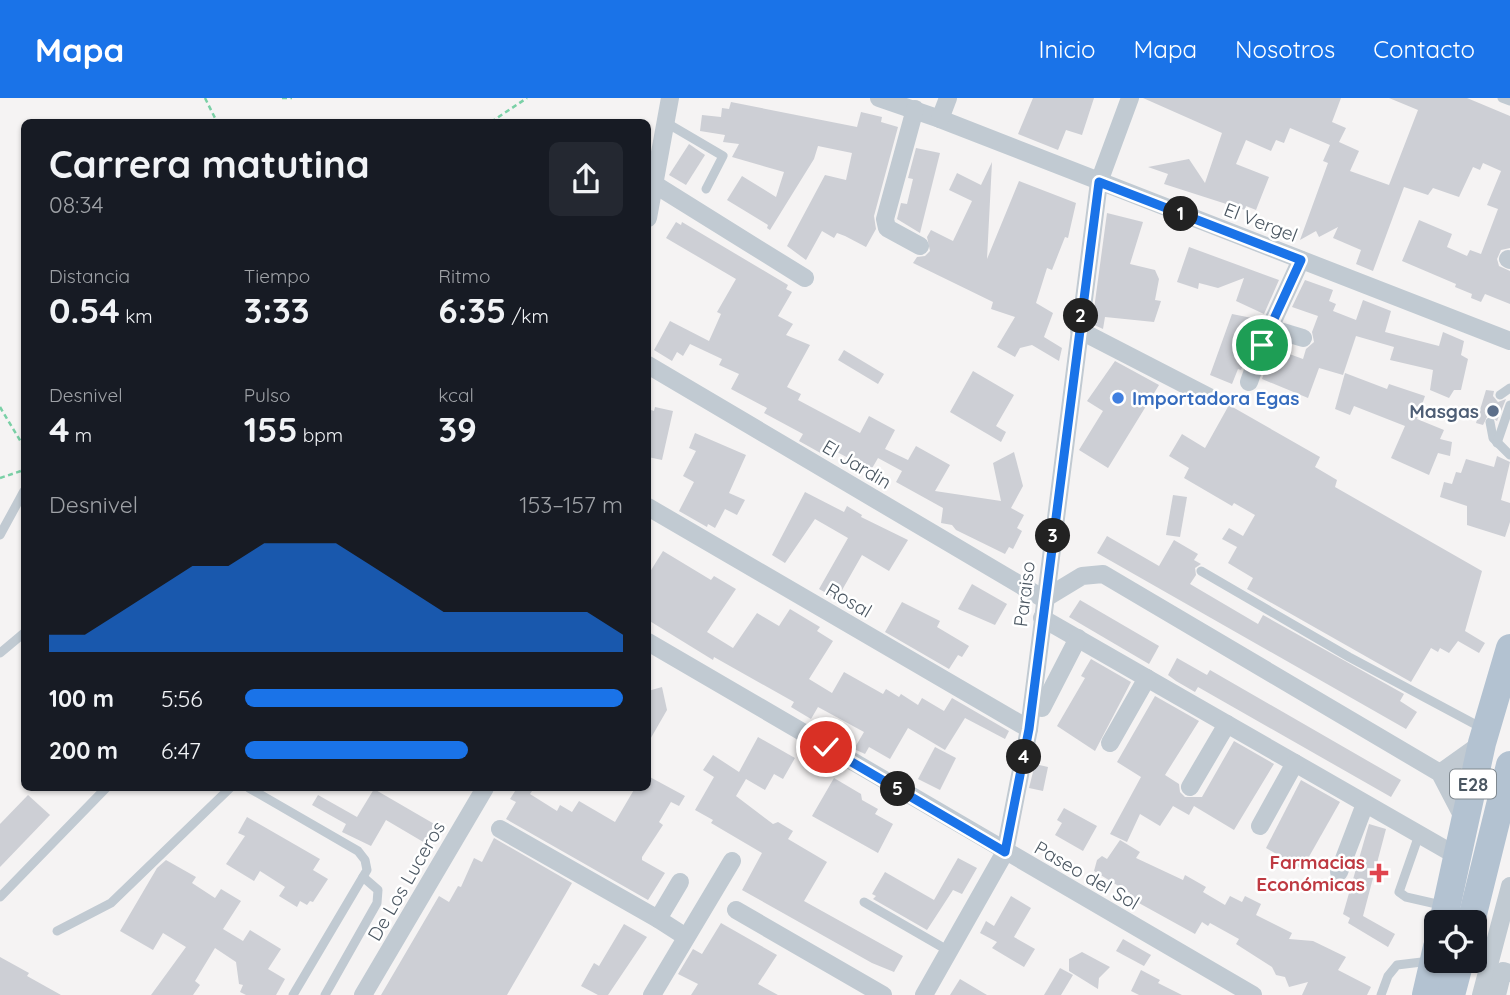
<!DOCTYPE html>
<html lang="es">
<meta charset="utf-8">
<style>
body{margin:0;font-family:Quicksand,sans-serif;background:#242831;color:#f1f3f6;height:100vh;display:flex;flex-direction:column;font-size:26px;white-space:nowrap}
*{box-sizing:border-box;margin:0}
p{font-size:23px;color:#9ea1a6}
.icon{flex:none;width:38px;height:38px;fill:none;stroke:currentColor;stroke-width:2;stroke-linecap:round;stroke-linejoin:round}
.map{position:relative;flex:1;overflow:hidden}
.sheet{position:absolute;left:21px;top:21px;width:630px;height:672px;display:flex;flex-direction:column;background:#171b24;border-radius:10px;box-shadow:0 2px 5px #0004}
.sheet>*{flex:none}
.controls{position:absolute;left:1424px;top:812px;display:grid;gap:14px}
.controls a{display:grid;place-items:center;width:63px;height:63px;border-radius:10px;background:#171b24;box-shadow:0 2px 5px #0004;font-size:35px}
.pin{position:absolute;display:grid;place-items:center;width:60px;height:60px;color:#fff;margin:-30px;border:4px solid #fff;border-radius:50%;box-shadow:0 2px 7px #0007}
.km{position:absolute;width:35px;height:35px;margin:-18px;border-radius:50%;background:#222;color:#fff;font-size:19px;line-height:35px;text-align:center}
.round{display:grid;place-items:center;flex:none;width:74px;height:74px;border-radius:10px;background:#242831}
.overview{display:flex;align-items:center;justify-content:space-between;height:119px;padding:0 28px}
h1{font-size:38px;font-weight:700;line-height:52px}
.metrics{display:grid;grid-template-columns:repeat(3,1fr);gap:10px;height:119px;padding:7px 28px}
.metrics div{display:grid;align-content:center}
.metrics b{font-size:35px;font-weight:700}
.metrics small{font-size:19px;font-weight:400}
.metrics p{font-size:19px}
.chart{height:196px;padding:14px 28px}
.chart p{display:flex;justify-content:space-between}
.chart svg{width:100%;height:126px;margin-top:7px;fill:#1a73e8;opacity:.7}
ul{padding:0 28px;list-style:none;font-size:23px}
li{display:grid;grid-template-columns:112px 84px 1fr;align-items:center;height:52px}
li i{height:18px;border-radius:9px;background:#1a73e8}
header{display:flex;align-items:center;gap:42px;box-sizing:border-box;height:98px;padding:0 35px;background:#1a73e8;color:#fff}
header strong{font-size:33px}
nav{display:flex;gap:38px;margin-inline-start:auto;font-size:24px}
.map>svg:first-child{display:block}
.building{fill:#cdcfd5}
.lines{fill:none;stroke-linecap:round;stroke-linejoin:round}
.path{stroke:#7ad0a6;stroke-width:2.5;stroke-dasharray:5 3.5;stroke-linecap:butt}
.service{stroke:#c1cad2;stroke-width:9}
.minor{stroke:#c1cad2;stroke-width:18}
.primary{stroke:#b3c2d1;stroke-width:28}
.route-casing{stroke:#fff;stroke-width:14}
.route{stroke:#1a73e8;stroke-width:9}
.shop-dot{fill:#3f7fe0;stroke:#fff;stroke-width:2.5}
.service-dot{fill:#5c6f8a;stroke:#fff;stroke-width:2.5}
.health-dot{fill:#e0444e;stroke:#fff;stroke-width:2.5}
.labels{text-anchor:middle;dominant-baseline:central;stroke-width:5;stroke-linejoin:round;paint-order:stroke}
.shield{fill:#fff;stroke:#808990;stroke-width:2}
.shield-label{font-size:18px;font-weight:bold;fill:#4a5661}
.street-label{font-size:19px;fill:#4a5661;stroke:#fff}
.shop-label{font-size:19px;font-weight:bold;fill:#366cbe;stroke:#fff;text-anchor:start}
.service-label{font-size:19px;font-weight:bold;fill:#4e5e75;stroke:#fff;text-anchor:end}
.health-label{font-size:19px;font-weight:bold;fill:#be3a42;stroke:#fff;text-anchor:end}
</style>
<header>
<strong>Mapa</strong>
<nav><a>Inicio</a><a>Mapa</a><a>Nosotros</a><a>Contacto</a></nav>
</header>
<div class="map">
<svg width="1510" height="897" viewBox="0 0 1510 897">
<rect width="100%" height="100%" fill="#f5f3f3"/>
<g class="building">
<polygon points="1033,0 1094,0 1082,37 1066,32 1058,52 1018,36"/>
<polygon points="1143,0 1341,0 1332,24 1346,30 1339,44 1359,53 1350,73 1389,87 1418,12 1389,0 1467,0 1510,18 1510,150 1501,152 1497,161 1499,168 1510,173 1510,206 1485,196 1481,204 1471,200 1472,196 1455,189 1456,186 1402,163 1419,122 1452,136 1447,149 1467,158 1470,152 1481,156 1498,111 1487,107 1501,73 1483,65 1480,72 1473,69 1459,99 1433,90 1428,97 1404,89 1373,173 1356,166 1361,152 1333,140 1338,129 1319,139 1316,133 1300,142 1328,65 1323,63 1330,47 1290,30 1284,45 1276,42 1271,53 1246,42 1236,66 1269,79 1256,112 1246,108 1245,112 1164,86 1168,76 1148,69 1189,61 1205,85 1222,35"/>
<polygon points="731,4 857,29 861,14 882,19 881,24 898,29 874,118 876,131 866,149 845,138 837,135 834,140 822,133 806,162 787,148 825,77 846,82 852,55 818,48 814,61 770,132 767,130 768,127 727,102 742,78 776,99 784,74 732,59 739,46 723,44 725,37 700,33 702,17 721,19 722,10 729,11"/>
<polygon points="689,46 705,57 686,87 669,77"/>
<polygon points="916,50 940,55 920,135 897,121 901,105 907,106 913,81 908,80"/>
<polygon points="992,64 987,161 1019,83 1076,105 1068,140 1065,139 1052,172 1047,170 1036,205 1053,215 1044,239 1062,250 1059,263 1032,247 1020,250 1015,259 997,249 1015,219 991,211 993,204 913,165 917,159 925,158 930,153 927,139 931,132 953,143 972,103 949,92 957,75 981,87"/>
<polygon points="1107,115 1143,124 1130,166 1155,172 1159,181 1155,202 1161,203 1154,224 1105,219 1103,231 1092,226"/>
<polygon points="676,124 681,127 682,124 788,187 786,191 792,194 778,218 793,226 786,237 810,247 787,289 801,296 798,302 860,335 869,318 895,332 885,351 908,362 916,348 950,367 935,393 1001,403 993,365 1014,354 1023,388 1011,410 1024,417 1017,430 1022,433 1013,451 1009,449 1005,456 956,432 952,427 941,425 943,410 896,384 902,373 878,360 871,372 837,354 833,362 799,343 803,336 764,315 767,310 731,291 739,276 719,267 722,261 690,246 683,258 677,254 672,263 654,252 670,223 709,243 721,216 717,214 736,181 666,140"/>
<polygon points="1189,149 1279,182 1264,216 1236,203 1244,180 1218,190 1199,185 1198,191 1177,184"/>
<polygon points="1305,182 1333,192 1329,203 1336,206 1333,213 1356,222 1363,202 1391,213 1385,234 1439,248 1443,234 1464,243 1461,257 1468,261 1461,292 1454,292 1449,300 1430,292 1433,272 1390,262 1394,249 1356,238 1343,277 1319,270 1308,300 1262,281 1273,250 1303,261 1306,251 1314,244 1312,234 1318,218 1292,209"/>
<polygon points="1232,216 1252,220 1244,239 1252,242 1241,272 1238,271 1232,286 1210,277"/>
<polygon points="844,252 884,276 878,286 838,262"/>
<polygon points="1115,263 1159,287 1108,370 1079,352 1103,313 1087,303"/>
<polygon points="973,273 1014,297 996,328 1006,334 1001,344 950,314"/>
<polygon points="1345,275 1387,291 1389,286 1425,298 1417,321 1444,332 1440,341 1452,344 1450,358 1438,355 1429,377 1391,360 1405,328 1354,308 1350,317 1335,311"/>
<polygon points="1486,292 1494,293 1493,298 1498,304 1506,301 1497,323 1488,317 1483,327 1476,325"/>
<polygon points="1229,307 1320,359 1315,369 1337,382 1335,389 1482,473 1465,533 1485,545 1479,555 1458,543 1449,555 1440,550 1438,554 1431,550 1411,584 1247,491 1253,480 1228,465 1237,449 1222,441 1229,430 1243,438 1255,417 1234,405 1232,408 1184,380 1189,370 1169,358 1182,336 1205,350"/>
<polygon points="655,309 673,313 662,362 648,359 648,311 654,313"/>
<polygon points="695,335 746,357 729,395 745,402 737,417 725,411 715,430 708,426 707,429 679,413 694,384 683,378 696,353 689,350"/>
<polygon points="1497,358 1510,364 1501,402 1510,405 1510,424 1505,439 1467,427 1467,408 1440,399 1444,384 1452,386 1456,374 1461,375 1466,361 1494,369"/>
<polygon points="805,394 844,414 847,408 862,417 861,419 908,442 889,473 862,457 837,501 819,491 848,440 815,421 785,465 772,457"/>
<polygon points="1173,397 1187,399 1180,439 1166,437"/>
<polygon points="1107,438 1159,468 1174,442 1198,456 1194,462 1201,466 1195,470 1196,477 1190,486 1258,526 1263,517 1404,596 1400,603 1417,614 1406,631 1097,455"/>
<polygon points="663,453 711,482 714,478 736,491 707,534 733,550 757,515 779,528 790,511 820,529 817,533 833,543 809,581 832,595 844,574 883,596 886,591 899,599 901,596 918,607 922,600 944,613 952,600 1009,633 1005,641 965,620 945,652 908,630 890,661 869,649 865,656 854,651 864,634 818,609 811,621 791,609 794,604 714,559 713,562 648,522 648,477"/>
<polygon points="972,486 1007,506 995,527 958,511"/>
<polygon points="1080,502 1159,548 1149,566 1069,519"/>
<polygon points="902,504 940,523 937,529 969,548 962,559 958,557 949,571 885,534"/>
<polygon points="1177,560 1207,577 1210,572 1401,682 1391,699 1198,589 1195,594 1176,583 1168,577"/>
<polygon points="1091,561 1131,584 1095,653 1057,628 1085,580 1081,578"/>
<polygon points="662,589 667,612 648,645 648,593"/>
<polygon points="1155,598 1199,623 1165,677 1179,686 1180,694 1185,699 1202,699 1234,643 1274,666 1234,732 1194,708 1189,717 1173,708 1160,728 1140,716 1127,744 1110,736 1141,679 1117,664"/>
<polygon points="758,639 795,660 783,681 774,676 765,692 746,681 736,698 773,726 778,724 793,733 788,741 827,764 804,803 903,858 894,874 872,865 742,792 762,755 711,725 713,722 695,712 714,679 703,672 713,657 739,674"/>
<polygon points="935,649 956,660 940,692 918,681"/>
<polygon points="1035,666 1048,669 1043,693 1029,690"/>
<polygon points="648,678 685,698 679,708 671,704 659,724 663,727 642,759 642,762 665,775 648,802 506,721 516,704 510,701 517,690 534,690 530,696 557,713 560,707 572,714 579,703 615,724 635,690 648,690"/>
<polygon points="834,680 861,696 862,702 878,711 875,716 893,726 878,755 812,718"/>
<polygon points="1301,682 1340,704 1302,771 1266,750"/>
<polygon points="374,691 436,727 425,745 386,722 371,748 342,734 346,726 312,707 318,697 357,719"/>
<polygon points="28,697 50,717 0,769 0,726"/>
<polygon points="1064,710 1097,728 1083,753 1055,737 1062,725 1057,722"/>
<polygon points="247,719 320,761 313,772 328,781 313,804 310,803 307,807 300,803 297,809 279,798 285,789 260,773 254,783 226,766 245,738 238,735"/>
<polygon points="1369,726 1386,731 1363,818 1395,836 1388,849 1348,825 1350,820 1343,816"/>
<polygon points="494,740 572,785 507,897 381,897 439,798 449,804 458,788 461,789 474,760 482,764"/>
<polygon points="1120,742 1140,754 1136,760 1183,782 1185,777 1206,789 1203,794 1225,807 1230,798 1242,804 1245,798 1261,806 1256,817 1292,835 1289,841 1313,843 1346,859 1338,872 1371,889 1367,897 1302,897 1308,884 1289,889 1285,879 1276,877 1272,869 1236,846 1239,841 1210,825 1208,828 1202,824 1195,836 1128,799 1130,795 1094,773 1097,762 1102,758 1107,761"/>
<polygon points="958,760 977,770 962,796 953,792 927,832 873,801 876,798 872,796 885,774 934,802"/>
<polygon points="166,762 196,779 192,785 215,800 221,791 241,803 223,831 243,843 250,832 281,851 268,871 285,881 276,897 246,897 240,894 243,887 239,886 236,864 215,850 195,883 200,887 193,897 151,897 186,849 163,835 153,852 120,833 157,770"/>
<polygon points="1011,798 1031,810 1014,839 1035,851 1024,869 992,850 997,844 980,835 986,823 994,828"/>
<polygon points="721,825 777,857 758,886 778,897 691,897 698,886 678,876 693,851 702,856"/>
<polygon points="624,826 647,839 608,897 598,897 581,888 594,865 599,868"/>
<polygon points="1123,841 1151,857 1144,868 1116,853"/>
<polygon points="1082,854 1110,869 1099,880 1098,891 1069,873 1069,861"/>
<polygon points="0,859 29,875 27,878 61,897 0,897"/>
<polygon points="1060,870 1073,877 1061,897 1044,897"/>
<polygon points="1141,872 1160,882 1158,885 1182,897 1139,897 1131,893"/>
<polygon points="960,881 987,897 950,897"/>
</g>
<g class="lines">
<g class="path">
<polyline points="205,0 217,24"/>
<polyline points="282,0 292,0"/>
<polyline points="491,24 527,0"/>
<polyline points="0,309 24,349"/>
<polyline points="0,380 24,372"/>
</g>
<g class="service">
<polyline points="1502,0 1510,3"/>
<polyline points="665,24 723,58 706,91"/>
<polyline points="1500,297 1510,290"/>
<polyline points="1490,324 1493,340 1510,357"/>
<polyline points="1497,345 1510,307"/>
<polyline points="0,437 24,393"/>
<polyline points="1201,473 1349,559 1482,630"/>
<polyline points="0,555 24,535"/>
<polyline points="249,690 358,753 365,762 367,772 293,897"/>
<polyline points="1419,737 1399,794 1406,799 1441,807"/>
<polyline points="0,799 106,690"/>
<polyline points="864,804 949,853"/>
<polyline points="57,833 111,805 230,690"/>
<polyline points="325,897 377,805 378,792 363,779"/>
<polyline points="1381,897 1388,878 1397,867 1430,863"/>
</g>
<g class="minor">
<polyline points="879,0 940,21 1510,243"/>
<polyline points="915,11 885,121 887,130 920,148"/>
<polyline points="940,21 948,0"/>
<polyline points="654,86 805,180"/>
<polyline points="648,120 670,0"/>
<polyline points="1508,161 1510,162"/>
<polyline points="1270,230 1303,240"/>
<polyline points="1079,232 1209,299"/>
<polyline points="648,267 1044,501 1082,478 1103,476 1440,675 1465,723"/>
<polyline points="1249,284 1262,247 1301,162"/>
<polyline points="648,409 1029,631"/>
<polyline points="1042,520 1457,758"/>
<polyline points="648,544 1253,897"/>
<polyline points="1042,610 1078,540"/>
<polyline points="1110,645 1147,580"/>
<polyline points="1440,675 1482,645"/>
<polyline points="1190,689 1227,626"/>
<polyline points="1260,728 1295,665"/>
<polyline points="500,731 658,821"/>
<polyline points="1339,774 1365,706"/>
<polyline points="680,784 658,821 686,839"/>
<polyline points="736,812 883,897"/>
<polyline points="363,897 485,690"/>
<polyline points="652,897 732,763"/>
<polyline points="924,897 1005,754 1029,631 1099,84 1130,0"/>
<polyline points="1481,897 1510,788"/>
<polyline points="1497,897 1503,873 1510,875"/>
</g>
<g class="primary">
<polyline points="1443,824 1482,645 1510,550"/>
<polyline points="1471,824 1510,667"/>
<polyline points="1426,897 1437,849"/>
<polyline points="1451,897 1460,863"/>
</g>
</g>
<g class="lines">
<defs>
<polyline id="route" points="826,649 1005,754 1029,631 1099,84 1301,162 1262,247"/>
</defs>
<use href="#route" class="route-casing"/>
<use href="#route" class="route"/>
</g>
<circle class="shop-dot" cx="1118" cy="300" r="7"/>
<circle class="service-dot" cx="1493" cy="313" r="7"/>
<path class="health-dot" d="M1375.5 764.5h7v7h7v7h-7v7h-7v-7h-7v-7h7z"/>
<g class="labels">
<rect class="shield" x="1450" y="671.5" width="46" height="29" rx="5"/>
<g class="shield-label">
<text x="1473" y="686">E28</text>
</g>
<g class="street-label">
<text transform="translate(1261 124) rotate(21)">El Vergel</text>
<text transform="translate(857 366) rotate(31)">El Jardin</text>
<text transform="translate(1024 496) rotate(-83)">Paraiso</text>
<text transform="translate(849 502) rotate(30)">Rosal</text>
<text transform="translate(1087 777) rotate(30)">Paseo del Sol</text>
<text transform="translate(406 783) rotate(-60)">De Los Luceros</text>
</g>
<g class="shop-label">
<text x="1132" y="300">Importadora Egas</text>
</g>
<g class="service-label">
<text x="1479" y="313">Masgas</text>
</g>
<g class="health-label">
<text x="1365" y="764">Farmacias<tspan x="1365" dy="22">Económicas</tspan></text>
</g>
</g>
</svg>
<div class="controls">
<a><svg class="icon" aria-label="locate" viewBox="0 0 24 24"><circle cx="12" cy="12" r="6"/><path d="M12 2v4M12 18v4M2 12h4M18 12h4"/></svg></a>
</div>
<div class="pin" style="left:1262px;top:247px;background:#1e9e55"><svg class="icon" aria-label="arrive" viewBox="0 0 24 24"><path d="M6 21V4h12l-3 4 3 4H6"/></svg></div>
<div class="pin" style="left:826px;top:649px;background:#d93025"><svg class="icon" aria-label="check" viewBox="0 0 24 24"><path d="M5 12l5 5 9-10"/></svg></div>
<b class="km" style="left:1181px;top:116px">1</b>
<b class="km" style="left:1081px;top:218px">2</b>
<b class="km" style="left:1053px;top:438px">3</b>
<b class="km" style="left:1024px;top:659px">4</b>
<b class="km" style="left:898px;top:691px">5</b>
<section class="sheet">
<div class="overview"><div><h1>Carrera matutina</h1><p>08:34</p></div><a class="round"><svg class="icon" aria-label="share" viewBox="0 0 24 24"><path d="M12 15V3M7 8l5-5 5 5M5 13v7h14v-7"/></svg></a></div>
<div class="metrics">
<div><p>Distancia</p><b>0.54<small> km</small></b></div>
<div><p>Tiempo</p><b>3:33</b></div>
<div><p>Ritmo</p><b>6:35<small> /km</small></b></div>
</div>
<div class="metrics">
<div><p>Desnivel</p><b>4<small> m</small></b></div>
<div><p>Pulso</p><b>155<small> bpm</small></b></div>
<div><p>kcal</p><b>39</b></div>
</div>
<div class="chart"><p><span>Desnivel</span>153–157 m</p>
<svg viewBox="0 0 160 44" preserveAspectRatio="none"><path d="M0 44V38L10 38L20 30L30 22L40 14L50 14L60 6L70 6L80 6L90 14L100 22L110 30L120 30L130 30L140 30L150 30L160 38V44z"/></svg>
</div>
<ul>
<li><b>100 m</b>5:56<i style="width:100%"></i></li>
<li><b>200 m</b>6:47<i style="width:59%"></i></li>
</ul>
</section>
</div>
